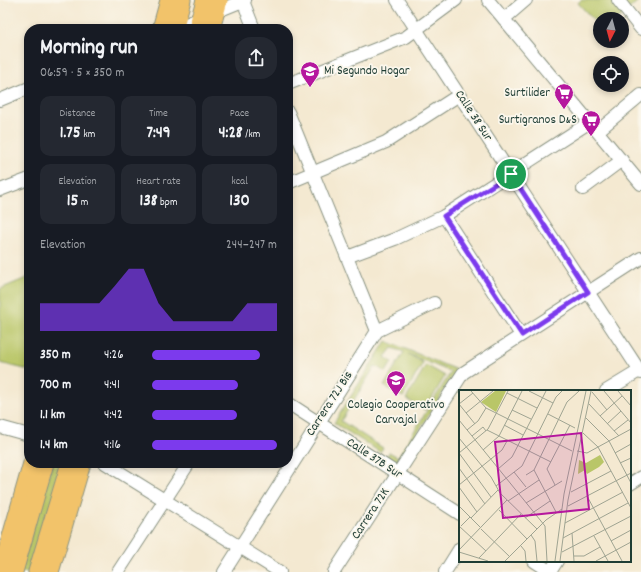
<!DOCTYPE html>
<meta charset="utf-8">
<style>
body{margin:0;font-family:Dekko,sans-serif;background:#242831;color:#f1f3f6;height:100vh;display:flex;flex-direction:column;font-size:15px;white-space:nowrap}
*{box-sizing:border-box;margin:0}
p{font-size:13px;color:#9ea1a6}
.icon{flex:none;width:22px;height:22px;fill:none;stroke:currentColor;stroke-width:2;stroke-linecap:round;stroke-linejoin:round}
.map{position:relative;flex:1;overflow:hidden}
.details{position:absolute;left:24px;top:24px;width:269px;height:444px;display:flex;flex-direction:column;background:#171b24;border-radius:16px;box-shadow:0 2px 6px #0003}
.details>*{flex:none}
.needle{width:26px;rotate:186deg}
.buttons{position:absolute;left:593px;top:12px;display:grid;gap:8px}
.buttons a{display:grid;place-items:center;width:36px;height:36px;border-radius:50%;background:#171b24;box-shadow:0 2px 6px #0003;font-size:20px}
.pin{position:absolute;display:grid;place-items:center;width:34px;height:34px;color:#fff;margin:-17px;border:2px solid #fff;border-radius:50%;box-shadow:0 1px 4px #0007}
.round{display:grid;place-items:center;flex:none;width:42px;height:42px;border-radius:16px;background:#242831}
.summary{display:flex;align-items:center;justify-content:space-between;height:68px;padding:0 16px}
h1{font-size:22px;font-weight:800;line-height:30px}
.stats{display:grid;grid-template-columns:repeat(3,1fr);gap:6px;height:68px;padding:4px 16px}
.stats div{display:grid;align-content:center;border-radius:10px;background:#242831;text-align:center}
.stats b{font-size:17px;font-weight:800}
.stats small{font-size:11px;font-weight:400}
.stats p{font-size:11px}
.chart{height:112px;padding:8px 16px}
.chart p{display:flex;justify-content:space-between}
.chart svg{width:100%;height:72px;margin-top:4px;fill:#7c3aed;opacity:.7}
ul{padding:0 16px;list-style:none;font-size:13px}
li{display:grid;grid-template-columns:64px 48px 1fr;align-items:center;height:30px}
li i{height:10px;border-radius:5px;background:#7c3aed}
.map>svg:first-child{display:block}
.green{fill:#b9c668;stroke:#6c824e}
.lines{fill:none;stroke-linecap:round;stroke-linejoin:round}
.minor-casing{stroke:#8a9382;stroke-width:14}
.highway-casing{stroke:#8a9382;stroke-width:19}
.minor{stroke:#fff;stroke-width:12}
.highway{stroke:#f2c36a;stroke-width:17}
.route-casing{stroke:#fff;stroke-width:8}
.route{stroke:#7c3aed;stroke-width:5}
.labels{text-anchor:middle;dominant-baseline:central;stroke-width:3.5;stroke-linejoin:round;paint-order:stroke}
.poi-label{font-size:13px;fill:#1f3d34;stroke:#fbf7ec;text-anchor:end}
.street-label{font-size:13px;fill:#1f3d34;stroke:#fbf7ec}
.inset-road{fill:none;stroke:#9fa492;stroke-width:1}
.view{fill:#b5179e;fill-opacity:0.15;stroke:#b5179e;stroke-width:2}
.inset-edge{fill:none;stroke:#1f3d34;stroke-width:2}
</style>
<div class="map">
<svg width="641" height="572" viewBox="0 0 641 572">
<rect width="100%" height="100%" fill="#fbf7ec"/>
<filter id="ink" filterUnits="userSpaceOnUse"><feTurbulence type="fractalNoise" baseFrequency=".025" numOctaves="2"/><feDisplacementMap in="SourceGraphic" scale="8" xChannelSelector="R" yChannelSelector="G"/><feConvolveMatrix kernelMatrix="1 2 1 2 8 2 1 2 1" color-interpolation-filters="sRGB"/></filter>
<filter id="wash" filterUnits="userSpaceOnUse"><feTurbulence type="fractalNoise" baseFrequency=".012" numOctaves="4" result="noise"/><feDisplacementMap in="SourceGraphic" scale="16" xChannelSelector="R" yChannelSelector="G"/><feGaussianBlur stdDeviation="0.9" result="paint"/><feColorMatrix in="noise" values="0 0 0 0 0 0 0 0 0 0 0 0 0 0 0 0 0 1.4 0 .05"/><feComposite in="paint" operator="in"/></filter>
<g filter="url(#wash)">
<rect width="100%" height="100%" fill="#f4e9d1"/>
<g class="green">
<polygon points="581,0 639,0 618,19 600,19 600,27 578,3"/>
<polygon points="29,277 29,370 0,363 0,289"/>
<polygon points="386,341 457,370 399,463 387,456 389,452 398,457 451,372 408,354 423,363 403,397 384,386 404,352 392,348 385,357 392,362 386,372 375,366 341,421 383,448 380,452 334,423"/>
<polygon points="426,365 445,376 425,410 406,399"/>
<polygon points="52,463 66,463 34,572 20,572"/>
</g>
</g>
<g filter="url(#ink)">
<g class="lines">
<defs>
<g id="minor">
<polyline points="397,0 641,373"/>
<polyline points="488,0 641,184"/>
<polyline points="618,0 641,29"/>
<polyline points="243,1 254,29"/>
<polyline points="504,19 526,0"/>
<polyline points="174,29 245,0"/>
<polyline points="288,84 406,37 456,0"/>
<polyline points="0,100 29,88"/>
<polyline points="288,112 377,331"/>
<polyline points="598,131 641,95"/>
<polyline points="288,183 386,142 459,95"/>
<polyline points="583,189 622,160"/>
<polyline points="0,190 29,179"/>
<polyline points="444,216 521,335"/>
<polyline points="347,257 395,239 444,216 590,122"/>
<polyline points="606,391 639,371"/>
<polyline points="288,403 460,514"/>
<polyline points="0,427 29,435"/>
<polyline points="105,463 280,572"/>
<polyline points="630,484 641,477"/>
<polyline points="534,561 551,572"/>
<polyline points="118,572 189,463"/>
<polyline points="224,572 377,331 434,303"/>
<polyline points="334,572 463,373 641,258"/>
<polyline points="445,572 460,548"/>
<polyline points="550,572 557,561"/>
</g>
<g id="highway">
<polyline points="161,29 169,0"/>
<polyline points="174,29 182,0"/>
<polyline points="197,29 205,0"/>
<polyline points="211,29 219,0"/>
<polyline points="1,572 32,463"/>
<polyline points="14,572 45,463"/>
<polyline points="37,572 70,463"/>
<polyline points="50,572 82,463"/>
</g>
</defs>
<use href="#minor" class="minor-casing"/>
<use href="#highway" class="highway-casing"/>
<use href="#minor" class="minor"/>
<use href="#highway" class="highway"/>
</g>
</g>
<g class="lines" filter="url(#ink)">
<defs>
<polygon id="route" points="511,174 588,292 522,335 444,216"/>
</defs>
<use href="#route" class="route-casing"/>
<use href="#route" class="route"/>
</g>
<defs>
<symbol id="school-pin" viewBox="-11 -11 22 30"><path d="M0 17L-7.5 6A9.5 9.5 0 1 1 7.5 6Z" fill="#b5179e" stroke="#fbf7ec"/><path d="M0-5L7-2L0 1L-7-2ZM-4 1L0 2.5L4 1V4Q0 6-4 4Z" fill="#fff"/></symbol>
<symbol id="supermarket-pin" viewBox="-11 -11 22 30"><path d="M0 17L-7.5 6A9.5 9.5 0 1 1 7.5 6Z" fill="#b5179e" stroke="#fbf7ec"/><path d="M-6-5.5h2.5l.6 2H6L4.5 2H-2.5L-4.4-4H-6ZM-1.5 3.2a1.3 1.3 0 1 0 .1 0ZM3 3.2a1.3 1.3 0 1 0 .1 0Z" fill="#fff"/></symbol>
</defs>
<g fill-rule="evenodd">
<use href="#school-pin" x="299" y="60" width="22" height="30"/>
<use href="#supermarket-pin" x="553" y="82" width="22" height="30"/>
<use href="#supermarket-pin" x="580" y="109" width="22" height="30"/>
<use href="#school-pin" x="385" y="369" width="22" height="30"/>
</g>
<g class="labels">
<g class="poi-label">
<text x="324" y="71" text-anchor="start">Mi Segundo Hogar</text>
<text x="550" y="93">Surtilider</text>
<text x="577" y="120">Surtigranos D&amp;S</text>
<text x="396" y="405" text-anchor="middle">Colegio Cooperativo<tspan x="396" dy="15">Carvajal</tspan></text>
</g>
<g class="street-label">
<text transform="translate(473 116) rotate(57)">Calle 38 Sur</text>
<text transform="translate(330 404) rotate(-57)">Carrera 72J Bis</text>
<text transform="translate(374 459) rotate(33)">Calle 37B Sur</text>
<text transform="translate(371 514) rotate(-57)">Carrera 72K</text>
</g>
</g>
<g transform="translate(459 390)">
<rect width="172" height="172" fill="#f4e9d1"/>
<path d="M36,1H47L37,22L22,12ZM141,65L145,72L140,77L128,84L126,80L119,84L120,70L127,73Z" fill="#b9c668"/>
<path class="inset-road" d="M12,1L27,18L113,61M70,1L94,13M145,1L172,33M159,1L172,16M133,2L148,20M48,3L78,18M0,14L16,34M0,14L14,3M130,14L160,46M53,20L72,29M7,23L34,1M89,24L116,38M141,26L163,6M127,28L150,51L172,93M0,30L86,136L88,171M148,34L162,21M45,35L64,45M8,40L19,31L27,18M28,40L92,72M155,41L169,30M124,43L139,57L172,118M13,46L24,37L27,41M0,48L32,87L41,103L78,139M24,60L40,46L63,1M118,61L128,63L172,39M0,63L29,39L49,1M0,63L32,107M156,63L172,54M161,73L172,68M0,78L26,114M39,79L53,67L87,1M75,80L97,122M55,82L67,97M67,85L75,80L108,12L120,1M0,95L43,60L48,51M96,95L88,79L111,35M37,96L63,76L97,7L103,1M0,97L18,122M112,102L152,81M128,106L163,171M49,111L80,90M67,113L103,91M0,116L21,137M109,116L172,83M40,120L68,149M12,128L39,100M66,128L91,111M106,133L164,102M0,136L27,161M2,136L11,127M22,139L51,167M113,143L115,171M72,145L76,151L78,171M135,146L149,171M104,148L169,113M152,151L172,140M62,156L66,161L67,171M0,160L48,110M0,162L29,171M103,162L172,126M115,166H125L141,157M20,168L62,124M46,171L87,130L103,119M96,171L105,104L127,1M101,171L109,110L132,1M137,171L172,152"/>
<path class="view" d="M122,43L130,119L44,128L36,52Z"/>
<rect width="172" height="172" class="inset-edge"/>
</g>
</svg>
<div class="buttons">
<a><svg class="needle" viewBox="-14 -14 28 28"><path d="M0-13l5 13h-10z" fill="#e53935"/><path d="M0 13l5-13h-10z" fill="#9ea1a6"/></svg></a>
<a><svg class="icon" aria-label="locate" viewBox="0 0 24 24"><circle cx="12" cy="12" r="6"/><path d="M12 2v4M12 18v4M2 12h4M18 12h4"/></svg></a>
</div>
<div class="pin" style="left:511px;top:174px;background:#1e9e55"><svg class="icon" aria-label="arrive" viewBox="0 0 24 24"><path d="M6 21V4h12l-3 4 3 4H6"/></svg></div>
<section class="details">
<div class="summary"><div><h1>Morning run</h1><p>06:59 · 5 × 350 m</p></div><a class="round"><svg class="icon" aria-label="share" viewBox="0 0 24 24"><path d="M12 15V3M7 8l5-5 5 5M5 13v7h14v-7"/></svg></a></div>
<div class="stats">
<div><p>Distance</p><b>1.75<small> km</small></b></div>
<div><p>Time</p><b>7:49</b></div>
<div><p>Pace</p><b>4:28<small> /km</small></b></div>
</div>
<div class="stats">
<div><p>Elevation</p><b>15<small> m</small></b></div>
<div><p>Heart rate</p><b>138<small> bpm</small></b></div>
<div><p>kcal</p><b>130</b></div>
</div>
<div class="chart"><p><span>Elevation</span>244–247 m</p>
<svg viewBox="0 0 160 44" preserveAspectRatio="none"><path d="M0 44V27L10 27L20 27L30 27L40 27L50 17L60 6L70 6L80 27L90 38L100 38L110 38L120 38L130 38L140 27L150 27L160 27V44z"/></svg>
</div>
<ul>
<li><b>350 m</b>4:26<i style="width:86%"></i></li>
<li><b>700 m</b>4:41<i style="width:69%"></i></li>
<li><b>1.1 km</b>4:42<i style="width:68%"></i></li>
<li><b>1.4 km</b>4:16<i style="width:100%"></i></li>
</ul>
</section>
</div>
